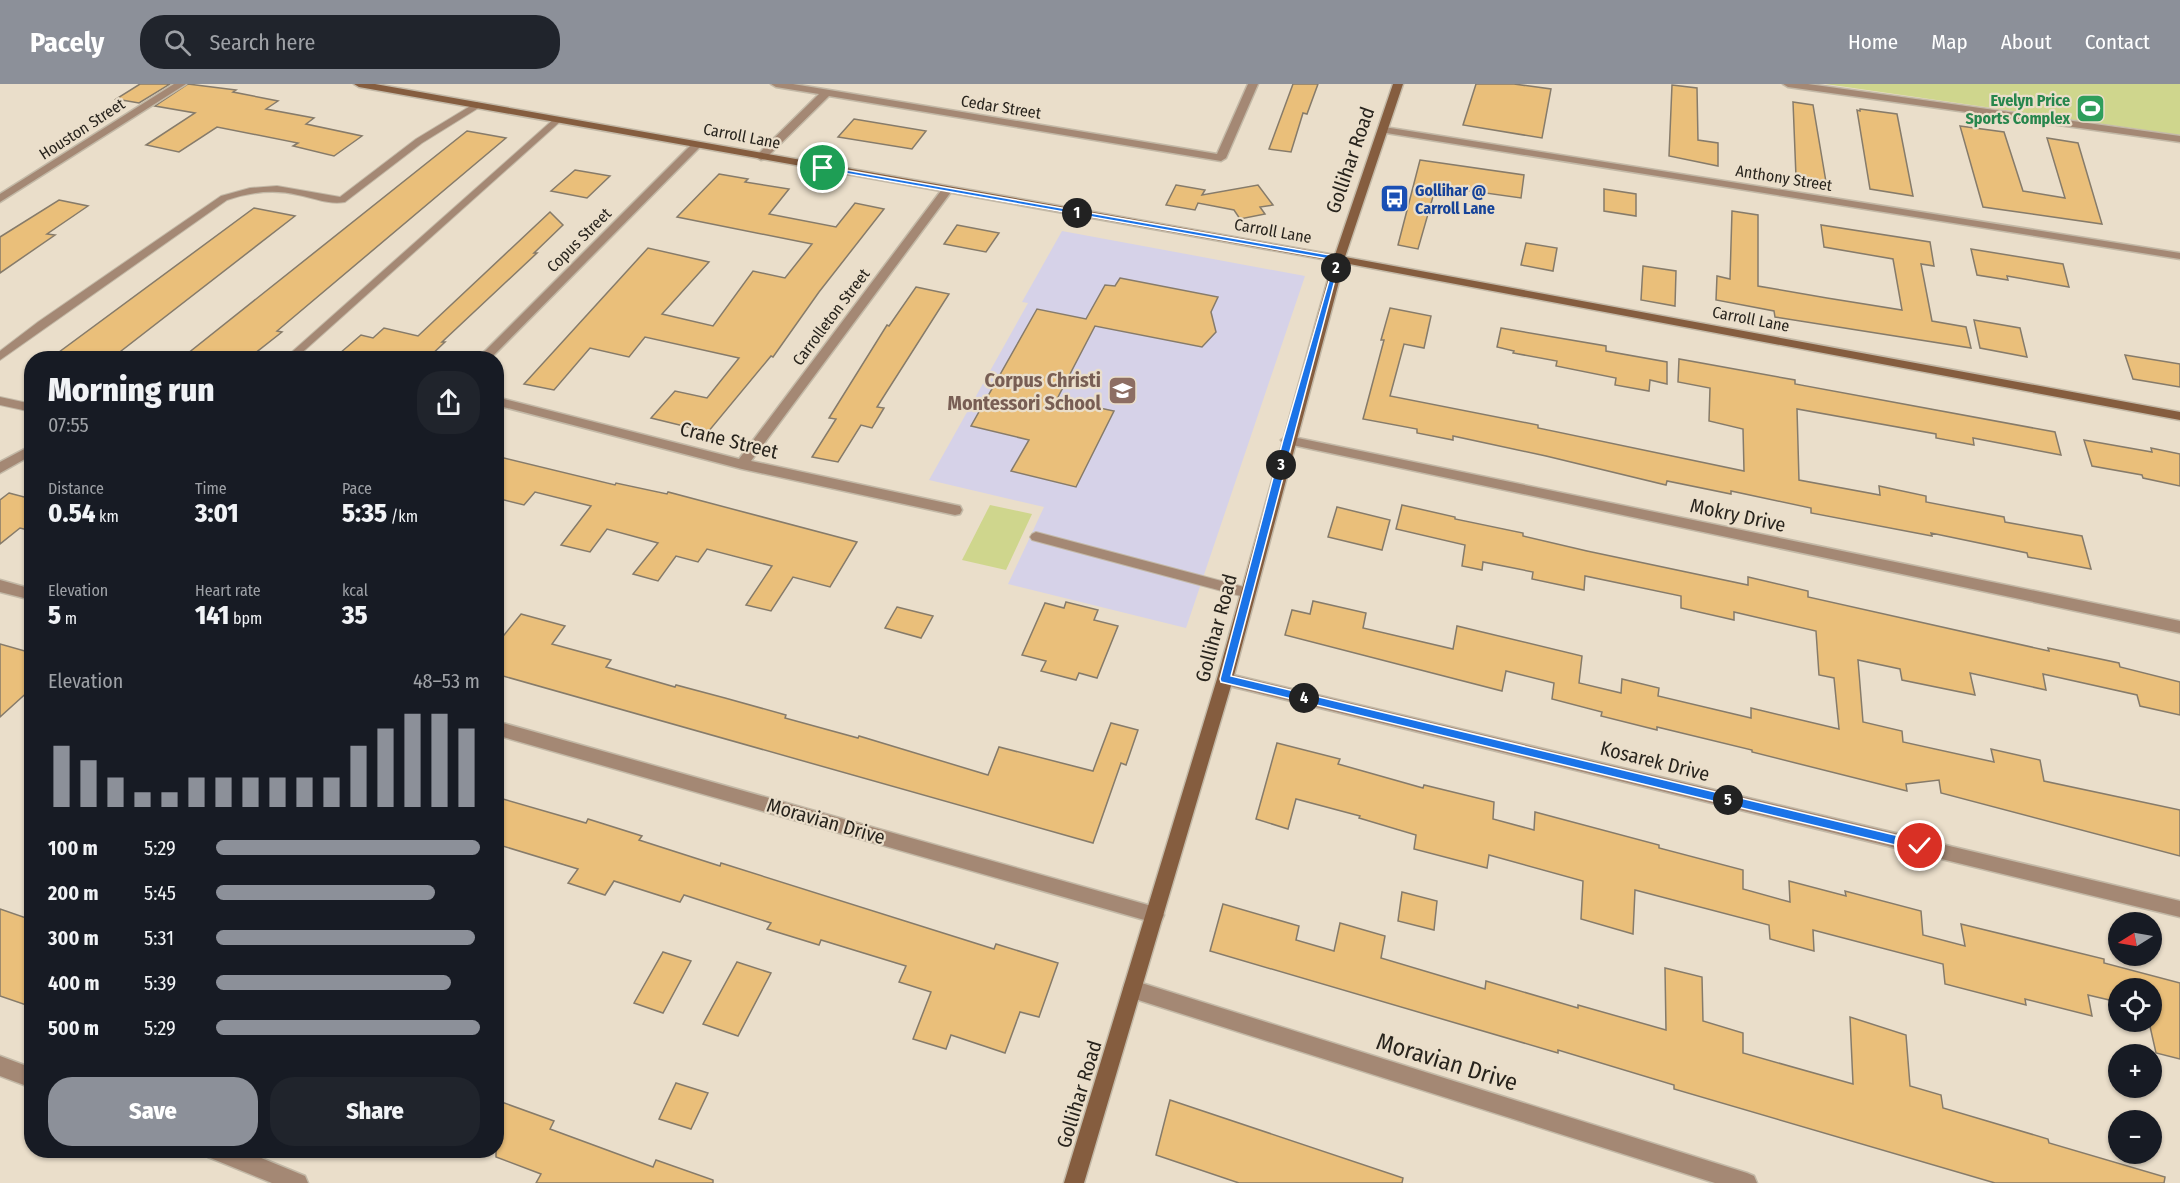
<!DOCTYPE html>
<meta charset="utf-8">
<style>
body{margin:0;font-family:"Fira Sans Condensed",sans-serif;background:#20242c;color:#f1f3f6;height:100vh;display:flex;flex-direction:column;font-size:22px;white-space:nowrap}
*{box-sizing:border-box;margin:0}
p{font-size:20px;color:#9ea1a6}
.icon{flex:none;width:33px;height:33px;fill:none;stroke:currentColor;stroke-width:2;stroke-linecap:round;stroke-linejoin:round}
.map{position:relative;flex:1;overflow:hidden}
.side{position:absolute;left:24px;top:267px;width:480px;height:807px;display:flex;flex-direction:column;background:#171b24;border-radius:24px;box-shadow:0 2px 4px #0004}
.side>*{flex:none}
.needle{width:39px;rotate:259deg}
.fabs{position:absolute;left:2108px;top:828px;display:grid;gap:12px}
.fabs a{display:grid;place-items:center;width:54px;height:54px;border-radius:50%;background:#171b24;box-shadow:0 2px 4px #0004;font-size:30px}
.pin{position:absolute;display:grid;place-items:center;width:51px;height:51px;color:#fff;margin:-26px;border:3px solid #fff;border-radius:50%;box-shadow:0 2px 6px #0007}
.km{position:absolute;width:30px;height:30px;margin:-15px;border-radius:50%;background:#222;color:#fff;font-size:16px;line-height:30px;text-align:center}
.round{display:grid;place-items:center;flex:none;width:63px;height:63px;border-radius:24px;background:#20242c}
.head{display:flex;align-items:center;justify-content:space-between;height:102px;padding:0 24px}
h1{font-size:33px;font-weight:800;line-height:45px}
.metrics{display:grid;grid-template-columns:repeat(3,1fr);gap:9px;height:102px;padding:6px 24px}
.metrics div{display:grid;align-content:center}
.metrics b{font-size:26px;font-weight:800}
.metrics small{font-size:16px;font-weight:400}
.metrics p{font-size:16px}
.chart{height:168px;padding:12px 24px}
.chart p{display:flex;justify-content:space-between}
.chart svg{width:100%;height:108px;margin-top:6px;stroke:#8c9099;stroke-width:6}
.action{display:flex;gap:12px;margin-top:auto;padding:12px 24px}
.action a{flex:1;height:69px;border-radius:24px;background:#8c9099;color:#fff;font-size:24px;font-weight:800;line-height:69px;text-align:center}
.action a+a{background:#20242c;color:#f1f3f6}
ul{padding:0 24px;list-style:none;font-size:20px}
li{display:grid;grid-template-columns:96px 72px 1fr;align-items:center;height:45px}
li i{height:15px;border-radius:8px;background:#8c9099}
header{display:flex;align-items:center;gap:36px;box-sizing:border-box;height:84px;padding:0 30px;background:#8c9099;color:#fff}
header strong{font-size:28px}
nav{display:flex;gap:33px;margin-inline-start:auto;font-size:21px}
.search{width:420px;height:54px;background:#20242c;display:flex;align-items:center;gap:15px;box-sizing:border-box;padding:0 21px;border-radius:24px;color:#9ea1a6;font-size:22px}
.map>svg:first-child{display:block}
.education{fill:#d6d2e8}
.green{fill:#cfd68d}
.building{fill:#eabf7a;stroke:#867b6a;stroke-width:1.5}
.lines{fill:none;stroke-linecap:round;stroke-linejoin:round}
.lane-casing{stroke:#c3b9a7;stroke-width:2}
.street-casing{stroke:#c3b9a7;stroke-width:3}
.secondary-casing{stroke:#c3b9a7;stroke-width:3}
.lane{fill:#a48874;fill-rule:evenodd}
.street{fill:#a48874;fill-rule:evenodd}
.secondary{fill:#855d3f;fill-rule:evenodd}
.route{fill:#1a73e8;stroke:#fff;stroke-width:1.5}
.labels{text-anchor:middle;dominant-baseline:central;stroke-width:4.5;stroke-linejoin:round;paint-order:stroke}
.far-leisure-label{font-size:16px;font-weight:bold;fill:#27864d;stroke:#eadeca;text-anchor:end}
.far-street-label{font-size:16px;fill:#28241d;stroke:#eadeca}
.far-transit-label{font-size:16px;font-weight:bold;fill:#164399;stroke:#eadeca;text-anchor:start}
.street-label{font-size:20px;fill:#28241d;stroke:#eadeca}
.education-label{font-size:20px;font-weight:bold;fill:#785e54;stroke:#eadeca;text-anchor:end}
.near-street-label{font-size:24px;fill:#28241d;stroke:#eadeca}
</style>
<header>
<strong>Pacely</strong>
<div class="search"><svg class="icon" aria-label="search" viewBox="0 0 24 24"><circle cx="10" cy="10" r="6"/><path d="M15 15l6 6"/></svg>Search here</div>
<nav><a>Home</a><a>Map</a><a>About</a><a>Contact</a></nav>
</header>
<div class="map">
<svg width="2180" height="1099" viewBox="0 0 2180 1099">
<rect width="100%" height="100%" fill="#eadeca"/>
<polygon class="education" points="1062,147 1305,192 1186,544 1008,500 1044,423 929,396 1028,219 1022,218"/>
<g class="green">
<polygon points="1825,0 2180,0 2180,51"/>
<polygon points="990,421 1032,430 1006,486 962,476"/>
</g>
<g class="building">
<polygon points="140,0 170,0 139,19 116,15"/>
<polygon points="188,0 236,6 233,8 278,17 266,25 314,34 306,40 362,52 334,72 293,62 298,59 217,43 179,68 146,61 195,29 155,22"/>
<polygon points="1293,0 1318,0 1307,30 1303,29 1291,68 1269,65"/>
<polygon points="1476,0 1514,0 1551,5 1542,54 1463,41"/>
<polygon points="1672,1 1697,4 1698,56 1718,59 1718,82 1669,72"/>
<polygon points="1793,18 1813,21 1826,98 1796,93"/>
<polygon points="1860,25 1897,30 1913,112 1870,105 1857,26 1860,27"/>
<polygon points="854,35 926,47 912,65 838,53"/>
<polygon points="1960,42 2004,48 2023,107 2065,114 2047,54 2078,59 2102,140 1983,123"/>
<polygon points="467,47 506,54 277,247 282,248 249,274 182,274"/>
<polygon points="1420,76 1524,91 1521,114 1436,102 1418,165 1398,161"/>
<polygon points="575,86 610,92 587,114 551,107"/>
<polygon points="719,90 748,95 745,98 789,105 769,130 836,143 855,119 884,125 819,208 773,273 771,272 708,348 651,334 675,307 707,314 739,274 645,253 629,273 590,264 554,306 524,300 648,164 709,178 662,230 713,242 753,187 785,194 812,160 677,133"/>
<polygon points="1176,101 1205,106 1202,111 1258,101 1273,121 1260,123 1265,130 1240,135 1234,126 1198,119 1195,126 1166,121"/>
<polygon points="1604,105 1636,110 1636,132 1604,127"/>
<polygon points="59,116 88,122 47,150 55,151 0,189 0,153"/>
<polygon points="254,124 295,132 112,274 51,274"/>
<polygon points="1732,127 1758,131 1758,202 1827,214 1902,226 1893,175 1824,163 1821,141 1930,158 1934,182 1921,180 1932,237 1966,243 1971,264 1775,233 1774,227 1716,216 1717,192 1730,195"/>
<polygon points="550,128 563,141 534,169 537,169 442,258 445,258 428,274 400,272 397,274 362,274 340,269 361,251 373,254 384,244 418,252"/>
<polygon points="957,141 999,149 986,168 944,160"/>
<polygon points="1526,159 1557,164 1553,187 1521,181"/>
<polygon points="1971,165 2063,180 2069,203 2007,192 2008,196 1977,191"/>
<polygon points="1643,182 1676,187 1675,222 1641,216"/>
<polygon points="1120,194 1218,213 1211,228 1216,248 1202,263 1095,242 1057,315 1114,327 1076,403 1011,387 1029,356 971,342 1037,225 1086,235 1105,201 1115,202"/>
<polygon points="916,203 949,210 877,323 884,324 872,344 861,341 838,378 812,373 836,335 829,334 887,241 889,242"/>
<polygon points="1390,224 1431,232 1424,264 1404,260 1390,312 1538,341 1538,344 1744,387 1743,345 1709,337 1710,304 1678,298 1679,275 1795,296 1795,300 2055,348 2061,371 1973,354 1974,361 1936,354 1936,350 1797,325 1799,396 1880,411 1879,402 1926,412 1926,418 2004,433 2005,438 2082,452 2091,485 2028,473 2027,469 1931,449 1932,452 1811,429 1811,424 1731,407 1731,410 1667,397 1666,401 1546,372 1453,352 1453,356 1417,349 1417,345 1363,335 1384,256 1381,256"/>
<polygon points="1974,236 2020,244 2027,273 1980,264"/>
<polygon points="1501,244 1606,262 1606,267 1667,278 1667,300 1650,296 1649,307 1615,301 1616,294 1556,282 1557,277 1513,269 1514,267 1497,263"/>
<polygon points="2125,271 2180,280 2180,303 2133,295"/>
<polygon points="2084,356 2152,368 2151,364 2180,370 2180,402 2143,394 2142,391 2092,382"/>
<polygon points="496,372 615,401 616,399 667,410 668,408 857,458 830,503 793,493 771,527 746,521 772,482 707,465 698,478 676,472 658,497 633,490 658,459 607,445 590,468 561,461 591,422 535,408 524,421 496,414"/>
<polygon points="9,409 32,415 32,447 20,444 0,460 0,416"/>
<polygon points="1402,421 1455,433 1455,435 1523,449 1523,452 1587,467 1748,501 1748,493 1808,507 1808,513 2049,567 2048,564 2119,579 2120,583 2180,598 2180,631 2140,622 2137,611 2043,590 2046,606 1970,589 1975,611 1902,596 1900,585 1858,576 1863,638 1902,647 1903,658 1994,678 1991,665 2040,676 2044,697 2180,726 2180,772 1941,709 1939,696 1906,700 1907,707 1752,668 1752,666 1657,643 1657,646 1601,632 1602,628 1552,615 1554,599 1506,587 1502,607 1285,551 1292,526 1310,530 1313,517 1366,529 1363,544 1453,565 1457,542 1582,572 1579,599 1621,609 1622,595 1659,604 1658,612 1751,634 1751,624 1839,645 1834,594 1819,591 1816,547 1734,528 1734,536 1681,524 1681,512 1585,492 1584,506 1532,495 1533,488 1483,478 1482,486 1462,482 1465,461 1396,445"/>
<polygon points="1337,423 1390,436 1382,466 1328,453"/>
<polygon points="1066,518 1098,526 1094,536 1118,542 1097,594 1079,589 1076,596 1041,587 1046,577 1022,571 1045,519 1064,524"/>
<polygon points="897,523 933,532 921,554 885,544"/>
<polygon points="521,530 565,542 552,560 611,576 606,583 675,603 676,601 725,614 786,631 785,634 858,654 859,652 988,691 999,663 1093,687 1111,639 1138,646 1126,681 1121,679 1093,759 496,590 496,561"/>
<polygon points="0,560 32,569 32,604 0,633"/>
<polygon points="1277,659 1340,675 1338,680 1423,704 1424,701 1494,718 1493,735 1534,746 1535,728 1659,761 1659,764 1743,786 1743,805 1790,818 1789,797 1846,812 1845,807 1921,827 1923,851 1965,862 1961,840 2104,875 2104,879 2180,899 2180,975 2156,969 2149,938 2151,938 2151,904 2118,904 2118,918 2088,911 2092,932 2025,915 2026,921 1945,900 1943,880 1813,846 1814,867 1770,855 1769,841 1635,806 1633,850 1581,835 1583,797 1489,771 1487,784 1414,765 1416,751 1359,734 1360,732 1296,715 1288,745 1256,735"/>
<polygon points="496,713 586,739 588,735 642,752 639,756 720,782 721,779 994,865 996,860 1058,879 1039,933 1020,928 1005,969 951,951 946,965 913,955 931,908 899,898 906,882 821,856 819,861 767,845 771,839 684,811 680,818 614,797 605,811 568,799 578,785 496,760"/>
<polygon points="1402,808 1437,817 1434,846 1398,837"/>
<polygon points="1223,820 1299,842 1296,856 1334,867 1340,839 1385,852 1381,874 1485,905 1486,897 1578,924 1578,921 1666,946 1665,884 1702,893 1703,937 1743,949 1743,969 1853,1000 1850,933 1906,951 1910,1002 1941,1011 1943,1024 2048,1055 2049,1059 2165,1093 2164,1099 1995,1099 1674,1005 1674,1001 1558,966 1558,969 1210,867"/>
<polygon points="0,825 32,836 32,923 0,912"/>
<polygon points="663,868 691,877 663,929 634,919"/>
<polygon points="737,878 771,889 738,952 703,940"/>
<polygon points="676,999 708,1009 691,1045 659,1035"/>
<polygon points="496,1016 554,1037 550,1045 653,1083 656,1076 713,1096 713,1099 536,1099 541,1090 496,1073"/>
<polygon points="1170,1016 1403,1094 1402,1099 1239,1099 1156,1071"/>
</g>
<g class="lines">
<defs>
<g id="lane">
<path d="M477,18L481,21L480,23L422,59L345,118C329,121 314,114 298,111C274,105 251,108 227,116L0,276V267L38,238L221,112L250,104L277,102L340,113L416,55Z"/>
<polygon points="555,34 562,36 296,274 285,274"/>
<polygon points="0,313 32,320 32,328 0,321"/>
<polygon points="1036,448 1248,504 1255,509 1248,514 1032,456 1030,453 1032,450"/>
</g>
<g id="street">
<polygon points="174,0 186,0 0,118 0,110"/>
<polygon points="771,0 793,0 1217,70 1248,0 1258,0 1226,74 1221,77 829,12 765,75 761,76 756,73 757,71 819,10 776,3"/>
<polygon points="1783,0 1808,0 2180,52 2180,58 1788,3"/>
<polygon points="1384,43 2180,169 2180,175 1380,48 1379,46"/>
<polygon points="694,58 703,60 491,274 478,274"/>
<polygon points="947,103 951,104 951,108 751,377 955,421 960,422 962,426 960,430 955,431 742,385 496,321 496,313 739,375 943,104"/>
<polygon points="1288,352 2180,537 2180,549 1283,359 1281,356"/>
<polygon points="32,361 32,371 0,389 0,378"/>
<polygon points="0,496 32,505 32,516 0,508"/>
<polygon points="1225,589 2180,817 2180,833 1225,601 1220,599 1217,595 1220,591"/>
<polygon points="496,637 1155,823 1161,825 1164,831 1161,837 1155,839 496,651"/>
<polygon points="1132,896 1747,1089 1754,1092 1757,1099 1715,1099 1132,914 1125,911 1123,905 1125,899"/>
<polygon points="0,972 32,984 32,1004 0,992"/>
<polygon points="205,1066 242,1066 305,1092 308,1099 272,1099 208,1073"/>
</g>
<polygon id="secondary" points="354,0 375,0 1335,171 1393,0 1403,0 1345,173 2180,328 2180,336 1344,179 1233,595 1084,1099 1064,1099 1217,595 1333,177 359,3"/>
</defs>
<use href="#lane" class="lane-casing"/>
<use href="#street" class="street-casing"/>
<use href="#secondary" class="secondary-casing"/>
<use href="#lane" class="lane"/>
<use href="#street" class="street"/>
<use href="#secondary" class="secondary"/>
</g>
<polygon class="route" points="823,82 1341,173 1231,592 1920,757 1923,759 1923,766 1920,767 1221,598 1220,595 1283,356 1335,176 821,85"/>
<defs>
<symbol id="stadium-square" viewBox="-11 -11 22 22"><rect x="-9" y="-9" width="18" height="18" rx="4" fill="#2e9e5b" stroke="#eadeca"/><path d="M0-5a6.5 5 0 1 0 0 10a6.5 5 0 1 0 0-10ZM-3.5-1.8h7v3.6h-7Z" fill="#fff"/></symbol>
<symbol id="bus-square" viewBox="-11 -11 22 22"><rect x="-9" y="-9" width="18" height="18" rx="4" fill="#1a4fb4" stroke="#eadeca"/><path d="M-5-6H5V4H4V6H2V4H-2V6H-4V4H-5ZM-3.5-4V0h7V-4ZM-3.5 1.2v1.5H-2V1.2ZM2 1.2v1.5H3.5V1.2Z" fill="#fff"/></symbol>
<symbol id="school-square" viewBox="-11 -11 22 22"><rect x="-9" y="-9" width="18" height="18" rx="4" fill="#8d6e63" stroke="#eadeca"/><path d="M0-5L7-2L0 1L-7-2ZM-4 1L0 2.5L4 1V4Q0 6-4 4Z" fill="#fff"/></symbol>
</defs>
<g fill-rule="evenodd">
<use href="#stadium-square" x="2074" y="8" width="33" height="33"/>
<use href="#bus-square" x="1378" y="98" width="33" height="33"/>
<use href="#school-square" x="1106" y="290" width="33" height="33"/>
</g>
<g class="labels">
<g class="far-leisure-label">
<text x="2070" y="16">Evelyn Price<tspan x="2070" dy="18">Sports Complex</tspan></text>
</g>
<g class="far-street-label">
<text transform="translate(1001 23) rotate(9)">Cedar Street</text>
<text transform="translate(82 45) rotate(-33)">Houston Street</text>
<text transform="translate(742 52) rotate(11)">Carroll Lane</text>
<text transform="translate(1784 94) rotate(9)">Anthony Street</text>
<text transform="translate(1273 147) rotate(10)">Carroll Lane</text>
<text transform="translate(579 156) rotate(-45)">Copus Street</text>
<text transform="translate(831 233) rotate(-53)">Carrolleton Street</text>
<text transform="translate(1751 235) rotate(11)">Carroll Lane</text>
</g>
<g class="far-transit-label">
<text x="1415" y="106">Gollihar @<tspan x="1415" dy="18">Carroll Lane</tspan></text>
</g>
<g class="street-label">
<text transform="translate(1350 76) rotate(-71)">Gollihar Road</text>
<text transform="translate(729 356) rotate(14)">Crane Street</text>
<text transform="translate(1738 431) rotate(12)">Mokry Drive</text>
<text transform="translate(1216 544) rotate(-75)">Gollihar Road</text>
<text transform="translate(1655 677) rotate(14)">Kosarek Drive</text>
<text transform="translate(826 737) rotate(16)">Moravian Drive</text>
<text transform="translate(1079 1010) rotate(-73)">Gollihar Road</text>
</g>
<g class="education-label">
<text x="1101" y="296">Corpus Christi<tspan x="1101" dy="23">Montessori School</tspan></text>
</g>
<g class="near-street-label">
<text transform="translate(1447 978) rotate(17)">Moravian Drive</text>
</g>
</g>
</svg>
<div class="fabs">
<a><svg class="needle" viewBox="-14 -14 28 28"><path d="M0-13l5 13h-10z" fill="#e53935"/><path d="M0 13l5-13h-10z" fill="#9ea1a6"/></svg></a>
<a><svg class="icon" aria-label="locate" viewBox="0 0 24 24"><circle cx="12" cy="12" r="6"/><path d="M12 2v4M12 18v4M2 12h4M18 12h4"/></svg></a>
<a>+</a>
<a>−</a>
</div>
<div class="pin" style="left:823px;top:84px;background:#1e9e55"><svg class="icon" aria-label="arrive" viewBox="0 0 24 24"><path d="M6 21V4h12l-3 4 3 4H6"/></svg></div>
<div class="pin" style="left:1920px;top:762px;background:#d93025"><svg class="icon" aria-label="check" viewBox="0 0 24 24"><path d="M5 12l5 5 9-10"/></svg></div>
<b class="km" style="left:1077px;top:129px">1</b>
<b class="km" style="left:1336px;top:184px">2</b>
<b class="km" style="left:1281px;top:381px">3</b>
<b class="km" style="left:1304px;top:614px">4</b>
<b class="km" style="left:1728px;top:716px">5</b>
<section class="side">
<div class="head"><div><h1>Morning run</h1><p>07:55</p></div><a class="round"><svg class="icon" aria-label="share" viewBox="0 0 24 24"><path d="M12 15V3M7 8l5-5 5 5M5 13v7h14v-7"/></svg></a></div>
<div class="metrics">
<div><p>Distance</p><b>0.54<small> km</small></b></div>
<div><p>Time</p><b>3:01</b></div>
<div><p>Pace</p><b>5:35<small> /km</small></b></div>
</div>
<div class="metrics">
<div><p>Elevation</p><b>5<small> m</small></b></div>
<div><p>Heart rate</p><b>141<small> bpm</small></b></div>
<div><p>kcal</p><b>35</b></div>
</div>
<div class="chart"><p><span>Elevation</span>48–53 m</p>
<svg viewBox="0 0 160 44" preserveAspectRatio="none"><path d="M5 44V19M15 44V25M25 44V32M35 44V38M45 44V38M55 44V32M65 44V32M75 44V32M85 44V32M95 44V32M105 44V32M115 44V19M125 44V12M135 44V6M145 44V6M155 44V12"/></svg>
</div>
<ul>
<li><b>100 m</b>5:29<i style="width:100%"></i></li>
<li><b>200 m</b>5:45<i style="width:83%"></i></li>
<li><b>300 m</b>5:31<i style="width:98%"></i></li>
<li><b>400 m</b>5:39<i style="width:89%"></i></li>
<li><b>500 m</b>5:29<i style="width:100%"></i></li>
</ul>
<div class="action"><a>Save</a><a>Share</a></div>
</section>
</div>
